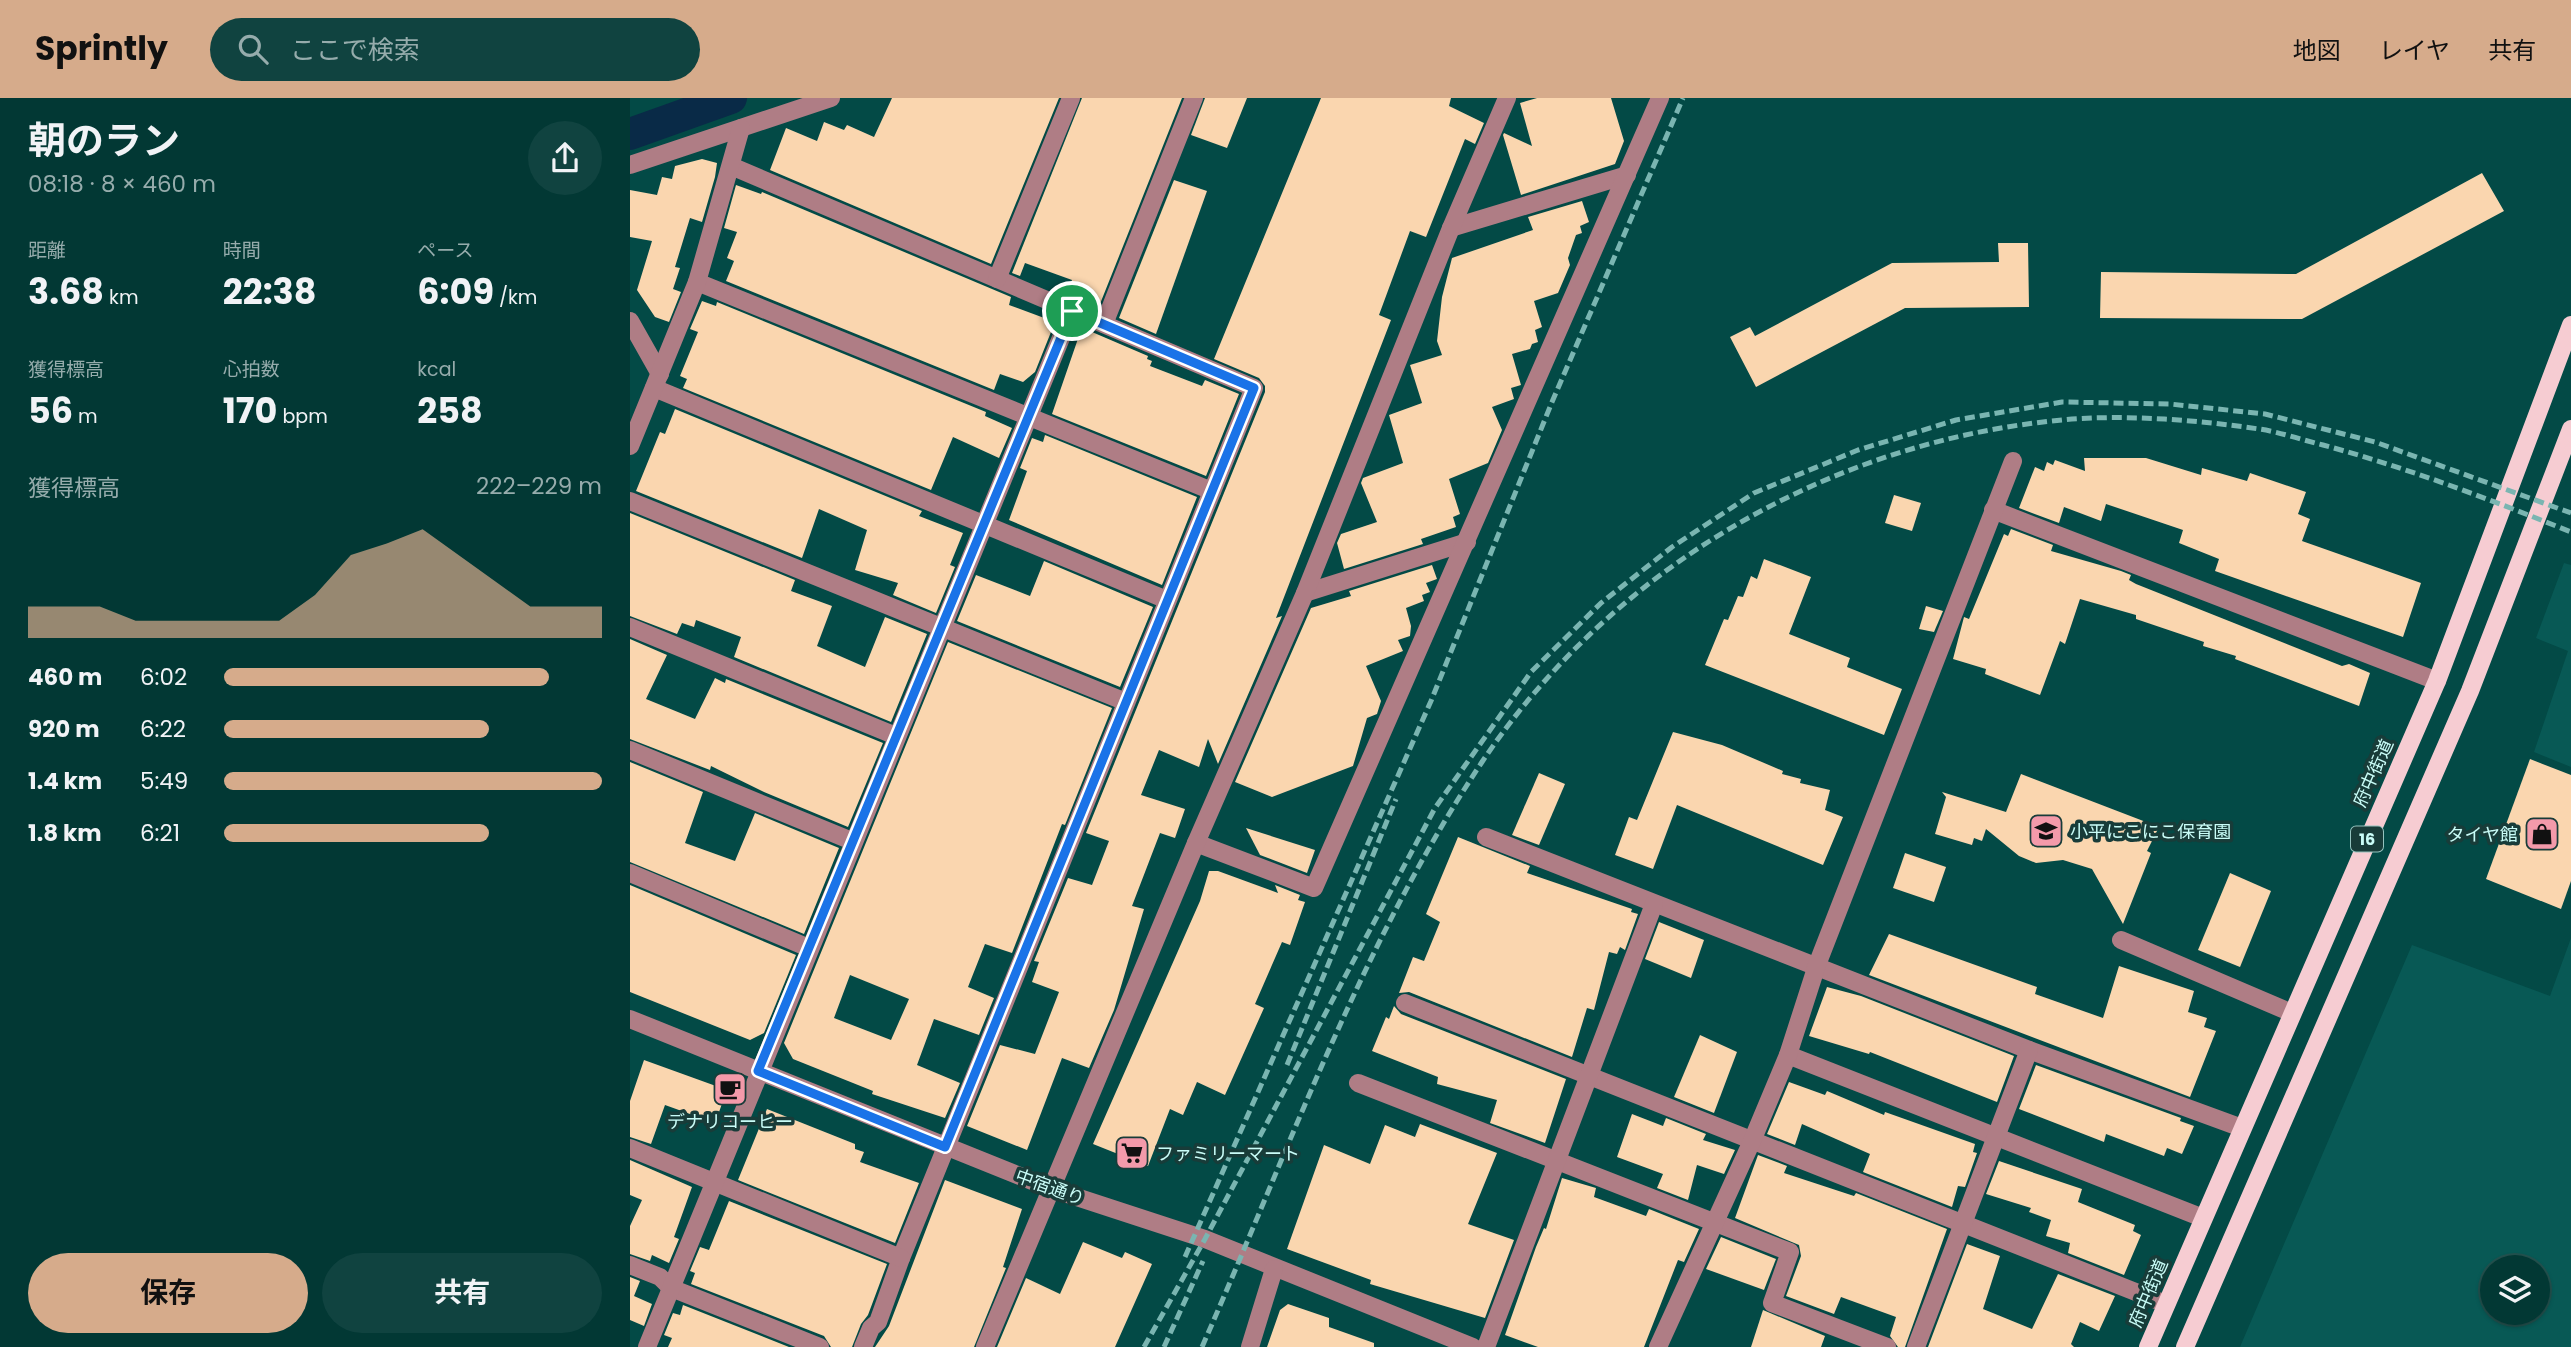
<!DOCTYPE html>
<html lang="ja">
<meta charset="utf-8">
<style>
body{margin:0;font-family:Poppins,"Noto Sans JP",sans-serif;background:#104340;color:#f1f3f6;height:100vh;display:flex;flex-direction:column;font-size:26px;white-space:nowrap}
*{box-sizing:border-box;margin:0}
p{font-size:23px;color:#96acac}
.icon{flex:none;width:38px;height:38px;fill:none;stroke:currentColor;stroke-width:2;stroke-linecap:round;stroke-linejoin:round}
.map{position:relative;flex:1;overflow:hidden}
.side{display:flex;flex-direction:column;background:#023834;width:630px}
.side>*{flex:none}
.fabs{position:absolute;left:1850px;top:1157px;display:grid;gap:14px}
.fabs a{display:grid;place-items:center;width:70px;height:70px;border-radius:50%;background:#023834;box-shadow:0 2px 5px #0004,0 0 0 2px #23524f;font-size:35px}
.pin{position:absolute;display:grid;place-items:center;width:60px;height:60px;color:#fff;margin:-30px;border:4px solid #fff;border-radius:50%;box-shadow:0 2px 7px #0007}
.round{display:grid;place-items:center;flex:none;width:74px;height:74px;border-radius:37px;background:#104340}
.head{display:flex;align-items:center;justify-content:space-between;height:119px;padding:0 28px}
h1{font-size:38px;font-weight:700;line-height:52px}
.stats{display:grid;grid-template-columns:repeat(3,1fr);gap:10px;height:119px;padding:7px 28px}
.stats div{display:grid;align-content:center}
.stats b{font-size:35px;font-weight:700}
.stats small{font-size:19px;font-weight:400}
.stats p{font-size:19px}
.chart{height:196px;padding:14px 28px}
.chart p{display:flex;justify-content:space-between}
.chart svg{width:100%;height:126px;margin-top:7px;fill:#d6ab8b;opacity:.7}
.button{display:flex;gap:14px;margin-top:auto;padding:14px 28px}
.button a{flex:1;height:80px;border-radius:42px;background:#d6ab8b;color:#111;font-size:28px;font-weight:700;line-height:80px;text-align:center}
.button a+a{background:#104340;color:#f1f3f6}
ul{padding:0 28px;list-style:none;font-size:23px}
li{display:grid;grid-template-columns:112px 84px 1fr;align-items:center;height:52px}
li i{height:18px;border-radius:9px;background:#d6ab8b}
header{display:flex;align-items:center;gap:42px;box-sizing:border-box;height:98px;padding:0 35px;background:#d6ab8b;color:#111}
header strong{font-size:33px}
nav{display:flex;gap:38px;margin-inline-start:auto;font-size:24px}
.search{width:490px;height:63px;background:#104340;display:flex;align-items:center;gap:18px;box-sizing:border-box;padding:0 24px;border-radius:38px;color:#96acac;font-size:26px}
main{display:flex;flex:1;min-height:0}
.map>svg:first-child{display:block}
.built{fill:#085955;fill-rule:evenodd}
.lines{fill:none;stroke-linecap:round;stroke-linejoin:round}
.canal{stroke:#092a47;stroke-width:32}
.building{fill:#fad6af;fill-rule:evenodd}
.minor{stroke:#af7d85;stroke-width:18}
.major{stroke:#f6ccd2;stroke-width:18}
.rail{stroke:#7ab5b1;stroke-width:5;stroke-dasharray:10 5;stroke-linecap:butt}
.route-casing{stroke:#fff;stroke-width:14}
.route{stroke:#1a73e8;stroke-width:9}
.labels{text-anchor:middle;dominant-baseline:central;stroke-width:7;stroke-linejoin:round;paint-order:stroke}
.shield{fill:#183c39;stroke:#94c2be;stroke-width:2}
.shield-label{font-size:16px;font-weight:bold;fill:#c9fcf7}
.street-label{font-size:18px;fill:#c9fcf7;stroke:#183c39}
.poi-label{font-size:18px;fill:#c9fcf7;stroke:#183c39;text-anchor:start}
</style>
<header>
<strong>Sprintly</strong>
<div class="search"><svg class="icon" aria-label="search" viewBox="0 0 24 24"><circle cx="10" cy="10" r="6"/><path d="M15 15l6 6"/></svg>ここで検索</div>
<nav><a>地図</a><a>レイヤ</a><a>共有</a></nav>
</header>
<main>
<section class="side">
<div class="head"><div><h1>朝のラン</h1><p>08:18 · 8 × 460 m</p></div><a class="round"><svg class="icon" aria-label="share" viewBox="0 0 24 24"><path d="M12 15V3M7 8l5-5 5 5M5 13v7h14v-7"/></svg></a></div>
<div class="stats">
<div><p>距離</p><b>3.68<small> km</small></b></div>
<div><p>時間</p><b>22:38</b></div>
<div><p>ペース</p><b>6:09<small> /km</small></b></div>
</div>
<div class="stats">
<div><p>獲得標高</p><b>56<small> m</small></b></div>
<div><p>心拍数</p><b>170<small> bpm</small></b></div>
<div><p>kcal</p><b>258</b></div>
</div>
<div class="chart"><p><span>獲得標高</span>222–229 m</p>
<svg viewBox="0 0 160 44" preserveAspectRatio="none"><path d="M0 44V33L10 33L20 33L30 38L40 38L50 38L60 38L70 38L80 29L90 15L100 11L110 6L120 15L130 24L140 33L150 33L160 33V44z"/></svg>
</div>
<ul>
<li><b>460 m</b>6:02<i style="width:86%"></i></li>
<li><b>920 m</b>6:22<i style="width:70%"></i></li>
<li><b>1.4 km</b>5:49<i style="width:100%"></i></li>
<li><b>1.8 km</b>6:21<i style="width:70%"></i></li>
</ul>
<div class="button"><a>保存</a><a>共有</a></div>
</section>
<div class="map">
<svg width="1941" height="1249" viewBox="0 0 1941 1249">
<rect width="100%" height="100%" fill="#034a46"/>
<g class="built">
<polygon points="1934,465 1941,467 1941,669 1904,654 1938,553 1906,540"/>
<path d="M1941,840V1249H1610L1782,847L1920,898ZM1908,1169V1214H1862V1169Z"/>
</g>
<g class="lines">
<polyline class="canal" points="0,36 101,0"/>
</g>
<g class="building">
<polygon points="262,0 429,0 361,166 140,72 156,30 187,43 194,24 214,32 217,27 244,39"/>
<polygon points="452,0 552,0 468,211 436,198 442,182 395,165 390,178 382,175"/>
<polygon points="575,0 617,0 597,50 561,37"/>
<polygon points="691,0 821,0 819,8 854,25 845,46 835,41 796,139 780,133 749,217 761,222 646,520 652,518 588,666 578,641 569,669 529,652 511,697 555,711 545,740 530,735 502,808 514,811 484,912 459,970 432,960 397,1052 337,1028 370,947 405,956 429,894 402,884 409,864 404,863 438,780 462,787 479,743 456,735 635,294 635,288 629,280 584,261"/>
<polygon points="907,0 981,0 994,43 985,66 891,97 873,37 874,35 902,48 890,5"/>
<polygon points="72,61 87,65 85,79 72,124 60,120 45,169 50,170 43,191 51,194 39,224 25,219 7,192 22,143 0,139 0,92 27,97 32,79 42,81 45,68"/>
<polygon points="1852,75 1874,113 1672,221 1470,220 1471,174 1666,176"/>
<polygon points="544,82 577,93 526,236 489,220"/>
<polygon points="106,87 131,96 132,94 381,199 379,207 425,224 427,219 405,274 393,284 370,276 364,292 96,183 104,163 97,160 107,134 94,130"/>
<polygon points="952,103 959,124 950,128 952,135 946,137 938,160 940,167 928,195 904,203 912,229 905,232 908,244 902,246 900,251 882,256 891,287 881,290 884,301 862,309 872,332 858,365 819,381 830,416 823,419 826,429 791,441 793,446 714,471 707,445 711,436 747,424 731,385 733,380 773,365 759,317 792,305 780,267 812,257 807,243 812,199 822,160 903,132 898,119"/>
<polygon points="1368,145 1398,145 1399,209 1275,210 1126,289 1100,239 1120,229 1125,238 1262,165 1369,164"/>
<polygon points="72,203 86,208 87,204 356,314 355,318 382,330 369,360 323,339 301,392 53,290 57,281 50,278 68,234 60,231"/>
<polygon points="448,228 518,258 517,261 522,263 520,268 572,288 575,282 609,296 576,378 422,316 451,232 444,239"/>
<polygon points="45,311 292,413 289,418 333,435 320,467 325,469 306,515 263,497 268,485 225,472 237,432 189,411 172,460 6,393 30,334 35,336"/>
<polygon points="415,337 567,399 532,487 379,422 397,373 390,370 402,340 413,344"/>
<polygon points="1454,360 1516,360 1571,377 1572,370 1617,383 1620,375 1676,394 1668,416 1680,421 1672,443 1791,485 1773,539 1585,473 1589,461 1549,445 1553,432 1476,406 1471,423 1434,409 1429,425 1389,410 1405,369 1414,373 1417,364 1423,367 1425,362 1455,373"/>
<polygon points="1264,397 1291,405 1282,433 1255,425"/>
<polygon points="0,415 165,482 161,493 202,508 187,548 235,569 255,519 297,536 261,624 104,559 111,539 66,522 64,529 52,525 47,536 0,518"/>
<polygon points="1381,431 1423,447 1421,453 1491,473 1501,477 1499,482 1506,486 1712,568 1719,566 1740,575 1729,608 1605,561 1606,558 1573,548 1574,544 1506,521 1506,517 1450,501 1435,546 1430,543 1410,597 1355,576 1356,571 1323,561 1334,519 1339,521 1374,436 1378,438"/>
<polygon points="1134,461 1181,479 1159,536 1220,560 1217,569 1272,591 1254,637 1075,567 1094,521 1098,522 1108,498 1113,499 1121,478 1127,481"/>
<polygon points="414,463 523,509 490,589 327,523 346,477 400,498"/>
<polygon points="802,467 807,481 796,485 800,494 792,497 794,503 776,510 781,528 780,538 768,542 773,553 736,568 751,603 747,616 737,620 723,668 642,699 605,684 681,510 721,498 719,493"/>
<polygon points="1296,508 1313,513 1304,534 1289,531"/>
<polygon points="0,541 37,557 16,601 65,621 85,580 95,585 96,581 253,645 218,729 134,694 81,668 80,672 0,641"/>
<path d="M318,544L482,610L435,727L432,726L382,855L355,846L338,889L364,900L349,937L304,921L287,967L330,985L315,1020L242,996L243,993L163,961L154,945ZM220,877L279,901L261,942L204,920Z"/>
<polygon points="1043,634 1092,647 1153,673 1152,676 1171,681 1170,685 1200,692 1195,712 1213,719 1193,767 1047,707 1023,771 985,757 999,719 1007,722"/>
<polygon points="1900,661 1941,677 1941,783 1931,811 1856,781"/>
<polygon points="0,664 73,694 55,745 105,763 125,715 209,750 174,836 0,764"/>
<polygon points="909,675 935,686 909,747 882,737"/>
<polygon points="1391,676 1529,729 1517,753 1521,755 1493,826 1462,771 1433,762 1406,765 1389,758 1356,731 1352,743 1344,740 1342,747 1305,736 1316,699 1312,694 1376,714"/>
<polygon points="616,730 685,752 677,775 630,757"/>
<polygon points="828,739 900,768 897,775 1002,811 1001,814 1008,816 995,852 990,849 987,856 979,854 964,912 957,910 942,959 779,894 769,895 783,859 794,863 810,824 796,816"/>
<polygon points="1275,755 1316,769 1304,804 1263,790"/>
<polygon points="579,773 588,773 648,795 645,787 670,797 668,802 675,804 660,847 652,844 625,906 634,910 595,997 567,984 553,1017 540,1011 518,1068 463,1046 570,803"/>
<polygon points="1600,775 1641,793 1610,869 1568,852"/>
<polygon points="0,787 166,857 134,935 120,942 0,894"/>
<polygon points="1029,824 1074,842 1061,880 1015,861"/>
<polygon points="1259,836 1407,889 1405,896 1473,920 1489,868 1564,893 1558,914 1577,920 1574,929 1586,933 1560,999 1239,877"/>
<polygon points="1197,889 1231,898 1384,958 1367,1004 1240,954 1239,956 1179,938"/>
<polygon points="764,908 771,916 936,981 915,1045 860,1025 867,1002 807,986 808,979 742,953 756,919 759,921"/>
<polygon points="1070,937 1107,954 1084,1015 1044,999"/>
<polygon points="14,962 97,992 85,1025 35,1007 21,1046 0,1039 0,1003"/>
<polygon points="1406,967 1551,1020 1550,1023 1564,1028 1552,1056 1537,1050 1534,1058 1476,1036 1474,1044 1389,1011"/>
<polygon points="1159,984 1195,997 1197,993 1254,1017 1255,1014 1345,1046 1343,1054 1347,1055 1335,1089 1328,1088 1322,1109 1233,1074 1240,1056 1172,1026 1165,1047 1137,1036"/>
<polygon points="137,1011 225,1046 225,1051 234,1054 230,1064 289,1085 265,1145 108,1082"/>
<polygon points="1002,1016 1033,1028 1036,1020 1076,1036 1073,1042 1105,1052 1094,1076 1067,1067 1058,1102 1027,1090 1033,1076 987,1059"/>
<polygon points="790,1026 867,1055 838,1126 884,1142 855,1220 740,1186 741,1182 657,1151 694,1047 740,1066 755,1027 785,1039"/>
<polygon points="1128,1057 1157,1068 1154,1075 1224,1098 1226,1095 1317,1131 1275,1249 1268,1249 1260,1238 1266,1219 1211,1199 1204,1216 1156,1198 1171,1158 1169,1147 1105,1120"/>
<polygon points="0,1062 62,1089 44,1139 49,1141 39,1165 22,1157 20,1163 0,1156 0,1128 12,1102 0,1097"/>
<polygon points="1369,1063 1452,1091 1448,1104 1505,1127 1503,1133 1511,1137 1494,1177 1438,1155 1440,1145 1416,1138 1421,1122 1399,1114 1401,1110 1356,1096"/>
<polygon points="932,1080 966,1090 964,1099 1016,1118 1019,1111 1069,1131 1054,1164 1048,1162 1014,1249 908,1249 875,1237 906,1149 914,1130 916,1131"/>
<polygon points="315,1082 392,1111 373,1169 376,1170 344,1249 245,1249 259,1228"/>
<polygon points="99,1103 257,1166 238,1217 231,1226 222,1249 201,1249 194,1238 61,1186 65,1175 60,1173 70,1149 79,1152"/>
<polygon points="1091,1139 1146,1161 1134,1192 1076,1171"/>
<polygon points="453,1144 492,1160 495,1154 522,1166 485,1249 367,1249 396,1180 430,1196"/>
<polygon points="1337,1146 1370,1158 1353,1211 1402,1231 1428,1176 1485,1198 1469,1233 1450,1224 1441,1246 1444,1249 1298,1249"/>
<polygon points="0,1179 10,1183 4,1198 22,1206 14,1228 0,1222"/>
<polygon points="658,1206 699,1220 699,1229 744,1245 744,1249 637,1249 650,1212"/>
<polygon points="53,1207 159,1249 38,1249 42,1240 34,1237 43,1215 50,1217"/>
<polygon points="1133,1212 1195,1238 1191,1249 1121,1249"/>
</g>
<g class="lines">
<g class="minor">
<polyline points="0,67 201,0"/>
<polyline points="101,68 624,290 271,1160 248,1224 241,1230 233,1249"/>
<polyline points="821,130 997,77"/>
<polyline points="367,181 441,0"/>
<polyline points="67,184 582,393"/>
<polyline points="0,223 30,276"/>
<polyline points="474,226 564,0"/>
<polyline points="24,290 537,502"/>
<polyline points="0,348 67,184 111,30"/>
<polyline points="0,403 496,604"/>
<polyline points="1363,412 1807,583"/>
<polyline points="675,495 837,444"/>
<polyline points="0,529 266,638"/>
<polyline points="0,652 222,743"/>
<polyline points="856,739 1399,952 1612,1030"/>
<polyline points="566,745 684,790 1030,0"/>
<polyline points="0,775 179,850"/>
<polyline points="1491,842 1662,915"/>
<polyline points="775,905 1536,1206"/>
<polyline points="0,921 422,1091 575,1141 843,1249"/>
<polyline points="1158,957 1573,1120"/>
<polyline points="728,985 1160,1154 1142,1205 1257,1249"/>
<polyline points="0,1050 271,1160"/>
<polyline points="0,1167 30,1179 41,1190 190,1249"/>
<polyline points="17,1249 442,213"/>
<polyline points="355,1249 566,745 675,495 821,130 877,0"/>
<polyline points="620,1249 644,1171"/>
<polyline points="856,1249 1024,806"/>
<polyline points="1028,1249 1122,1043 1158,957 1187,867 1383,363"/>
<polyline points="1286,1249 1399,952"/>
</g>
<g class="major">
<polyline points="1518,1249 1807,583 1941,227"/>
<polyline points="1555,1249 1840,593 1941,331"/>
</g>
<g class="rail">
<polyline points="657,967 766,701"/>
<polyline points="555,1159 801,603 922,304 1053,0"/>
<polyline points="514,1249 575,1141 805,710 901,574 971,505 1042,449 1124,395 1228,352 1326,322 1432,304 1540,306 1635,316 1745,344 1941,415"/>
<polyline points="534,1249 573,1163"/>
<path d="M572,1249C659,1052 732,844 852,664C981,471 1200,343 1432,322C1494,316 1567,322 1629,331C1650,334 1672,342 1693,347C1778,370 1859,401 1941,434"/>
</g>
</g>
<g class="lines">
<defs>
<polygon id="route" points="442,213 624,290 315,1049 128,973"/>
</defs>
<use href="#route" class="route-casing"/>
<use href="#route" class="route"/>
</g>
<defs>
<symbol id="school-square" viewBox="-11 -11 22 22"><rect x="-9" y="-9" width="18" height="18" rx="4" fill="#f39aaa" stroke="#183c39"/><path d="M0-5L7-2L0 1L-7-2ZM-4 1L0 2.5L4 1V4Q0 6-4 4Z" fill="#111"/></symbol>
<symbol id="shop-square" viewBox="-11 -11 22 22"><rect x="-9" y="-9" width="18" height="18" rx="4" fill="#f39aaa" stroke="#183c39"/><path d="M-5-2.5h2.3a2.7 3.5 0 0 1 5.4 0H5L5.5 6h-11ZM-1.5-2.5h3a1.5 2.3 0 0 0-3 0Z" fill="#111"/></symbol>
<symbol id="cafe-square" viewBox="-11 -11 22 22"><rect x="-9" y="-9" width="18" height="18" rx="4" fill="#f39aaa" stroke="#183c39"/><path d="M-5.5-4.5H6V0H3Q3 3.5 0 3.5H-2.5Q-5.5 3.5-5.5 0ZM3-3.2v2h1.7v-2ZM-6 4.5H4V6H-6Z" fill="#111"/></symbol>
<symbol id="supermarket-square" viewBox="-11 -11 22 22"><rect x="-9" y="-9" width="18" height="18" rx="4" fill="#f39aaa" stroke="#183c39"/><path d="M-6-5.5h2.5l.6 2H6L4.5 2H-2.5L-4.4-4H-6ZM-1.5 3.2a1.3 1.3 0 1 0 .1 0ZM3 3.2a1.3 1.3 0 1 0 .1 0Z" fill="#111"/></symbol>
</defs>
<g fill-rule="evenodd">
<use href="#school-square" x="1397" y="714" width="38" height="38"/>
<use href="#shop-square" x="1893" y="717" width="38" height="38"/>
<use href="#cafe-square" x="81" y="972" width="38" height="38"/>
<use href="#supermarket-square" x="483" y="1036" width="38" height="38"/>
</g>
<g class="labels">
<rect class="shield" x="1721" y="728.5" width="32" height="25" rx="5"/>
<g class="shield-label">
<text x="1737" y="741">16</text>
</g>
<g class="street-label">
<text transform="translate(1743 675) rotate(-66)">府中街道</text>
<text transform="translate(420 1089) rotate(20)">中宿通り</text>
<text transform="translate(1518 1195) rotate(-67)">府中街道</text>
</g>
<g class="poi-label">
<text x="1440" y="733">小平にこにこ保育園</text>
<text x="1888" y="736" text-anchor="end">タイヤ館</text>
<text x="100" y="1023" text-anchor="middle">デナリコーヒー</text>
<text x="526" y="1055">ファミリーマート</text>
</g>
</g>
</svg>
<div class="fabs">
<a><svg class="icon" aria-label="layers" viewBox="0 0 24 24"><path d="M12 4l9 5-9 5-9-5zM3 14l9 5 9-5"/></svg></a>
</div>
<div class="pin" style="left:442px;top:213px;background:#1e9e55"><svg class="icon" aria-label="arrive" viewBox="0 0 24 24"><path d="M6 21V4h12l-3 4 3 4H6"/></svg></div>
</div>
</main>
